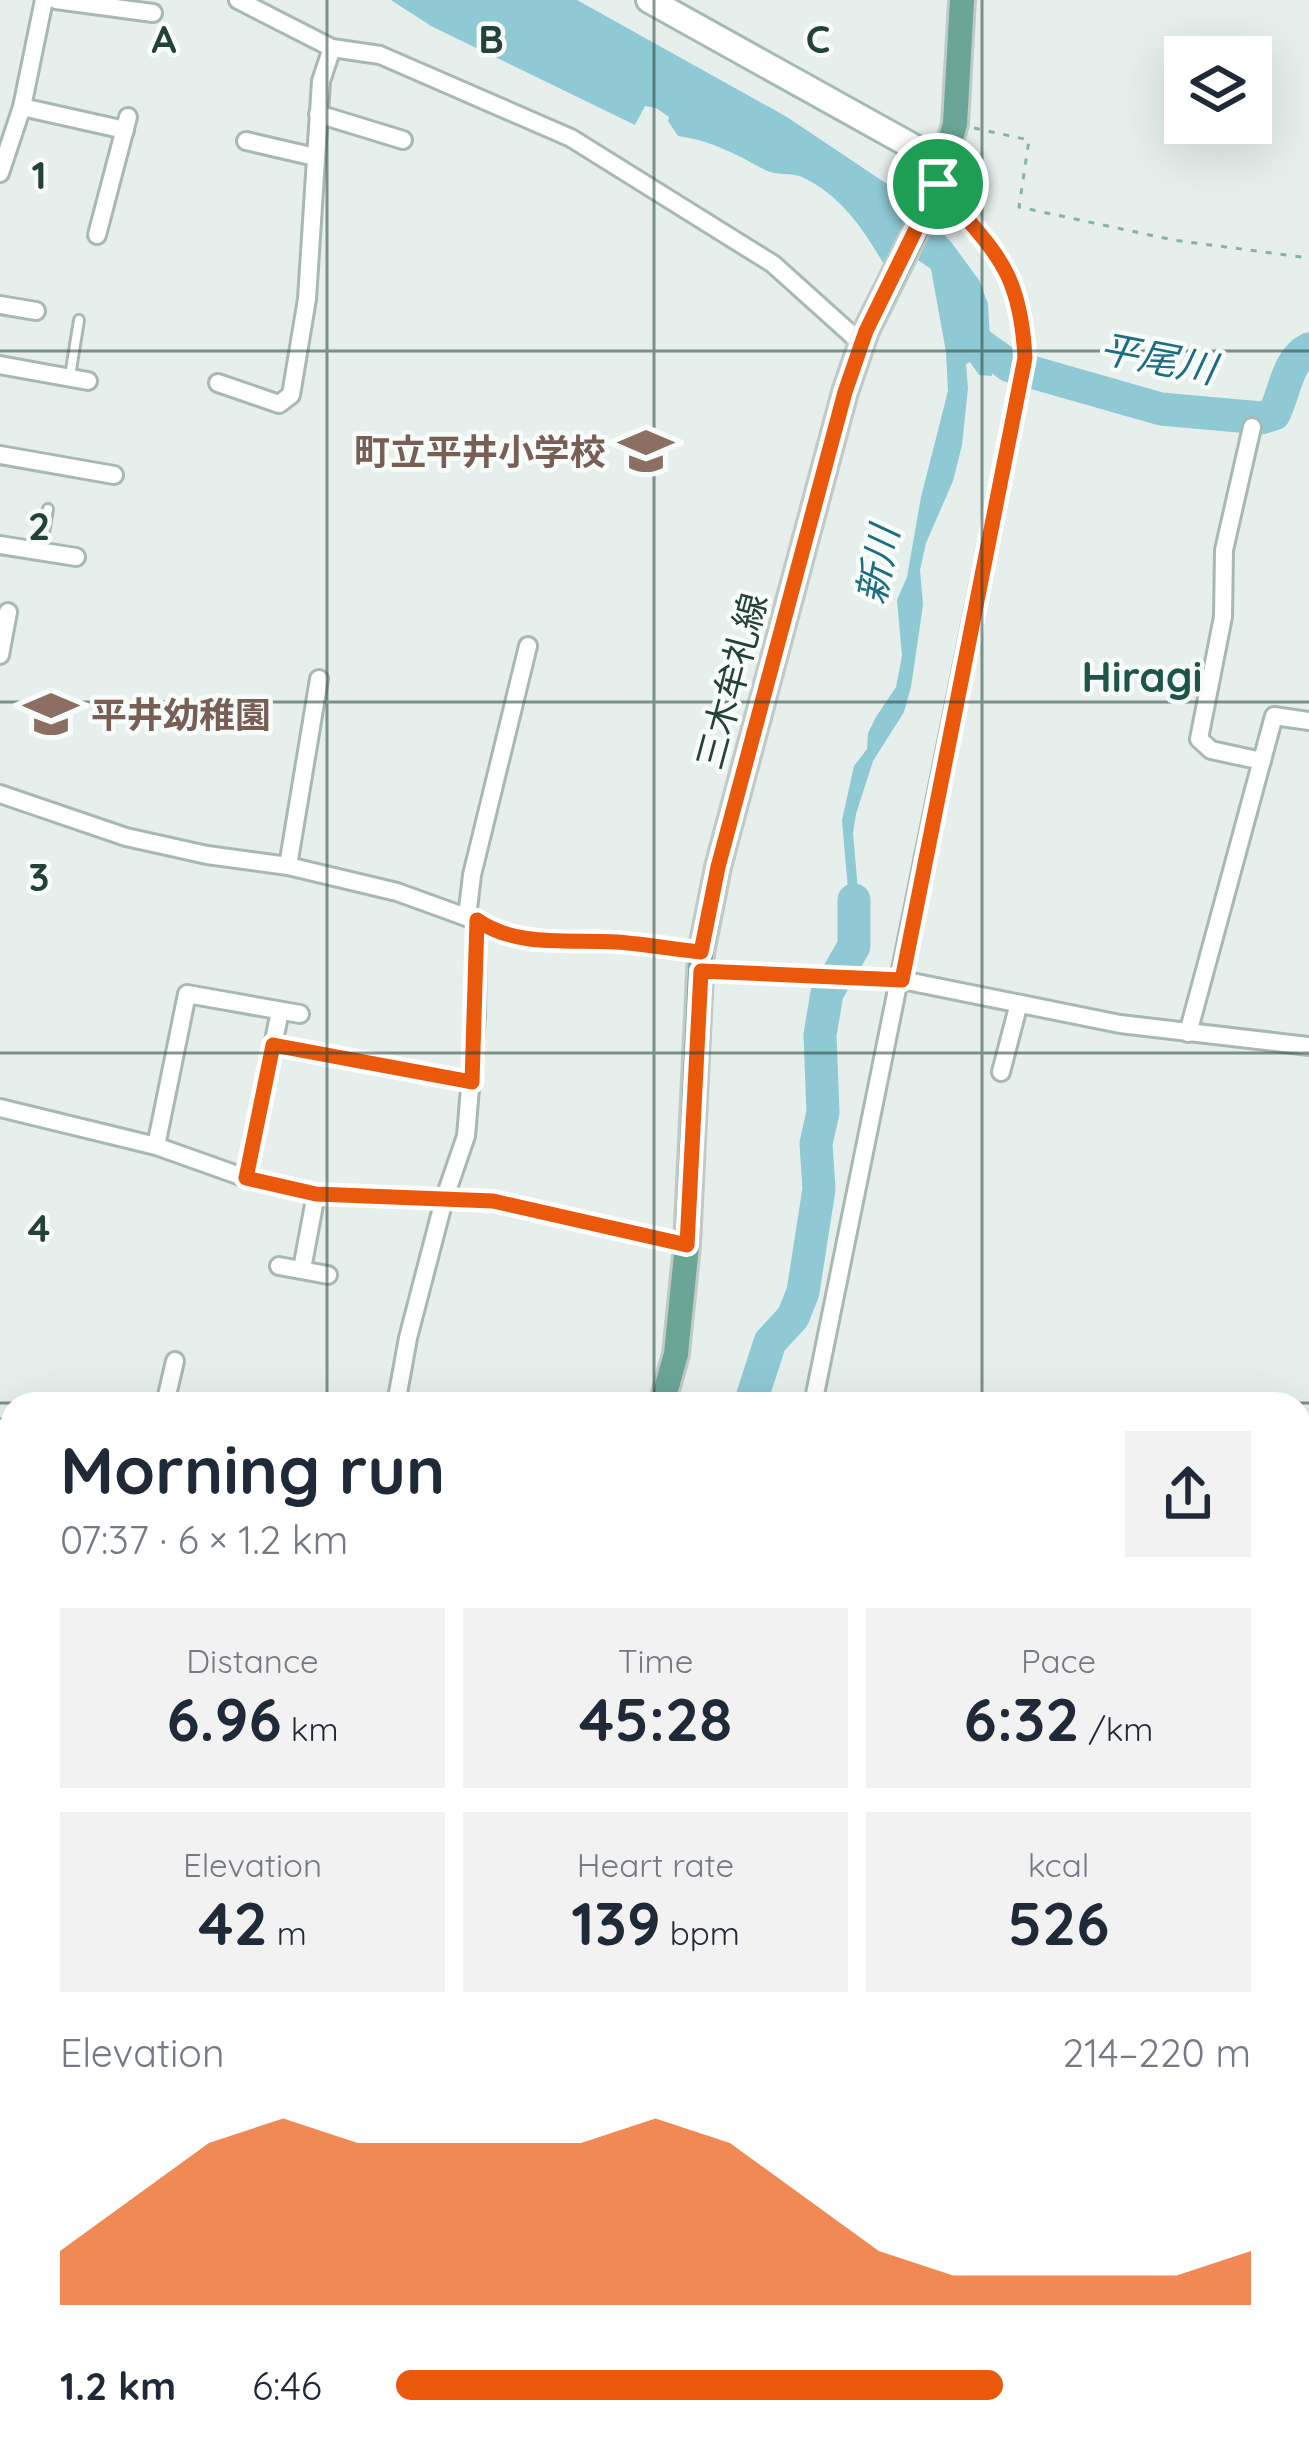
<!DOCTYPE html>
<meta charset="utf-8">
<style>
body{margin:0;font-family:Quicksand,"Noto Sans JP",sans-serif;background:#f2f2f3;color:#1f2937;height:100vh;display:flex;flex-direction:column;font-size:45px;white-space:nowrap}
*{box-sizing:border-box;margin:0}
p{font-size:39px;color:#747a83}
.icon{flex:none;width:66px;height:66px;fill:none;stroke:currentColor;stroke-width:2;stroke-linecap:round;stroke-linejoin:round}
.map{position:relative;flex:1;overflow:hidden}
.panel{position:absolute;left:0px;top:1392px;width:1311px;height:1065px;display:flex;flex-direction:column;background:#fff;border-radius:36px 36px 0 0;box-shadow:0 12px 48px #0002}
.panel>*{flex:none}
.buttons{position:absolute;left:1164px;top:36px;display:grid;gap:24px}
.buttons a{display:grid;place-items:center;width:108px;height:108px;border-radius:0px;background:#fff;box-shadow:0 12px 48px #0002;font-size:60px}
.pin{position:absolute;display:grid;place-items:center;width:102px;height:102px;color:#fff;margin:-51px;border:6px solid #fff;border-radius:50%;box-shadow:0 3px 12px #0007}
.round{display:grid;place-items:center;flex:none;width:126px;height:126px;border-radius:0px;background:#f2f2f3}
.summary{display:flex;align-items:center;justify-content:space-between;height:204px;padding:0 60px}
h1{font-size:66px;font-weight:700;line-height:90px}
.stats{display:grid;grid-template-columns:repeat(3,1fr);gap:18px;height:204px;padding:12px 60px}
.stats div{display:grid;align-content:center;border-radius:0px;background:#f2f2f3;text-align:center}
.stats b{font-size:60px;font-weight:700}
.stats small{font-size:33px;font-weight:400}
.stats p{font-size:33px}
.chart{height:336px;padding:24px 60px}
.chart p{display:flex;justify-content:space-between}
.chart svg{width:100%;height:216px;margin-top:12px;fill:#ea580c;opacity:.7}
ul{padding:0 60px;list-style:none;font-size:39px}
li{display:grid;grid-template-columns:192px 144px 1fr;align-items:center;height:90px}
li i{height:30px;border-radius:15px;background:#ea580c}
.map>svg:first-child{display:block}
.water{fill:#8ec9d4}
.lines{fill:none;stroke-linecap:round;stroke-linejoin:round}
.river{stroke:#8ec9d4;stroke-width:33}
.lane-casing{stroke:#a8b8b2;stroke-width:14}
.street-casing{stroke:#a8b8b2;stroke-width:22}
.secondary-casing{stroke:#a4bbb3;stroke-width:30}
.primary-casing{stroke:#c2cac8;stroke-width:30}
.path{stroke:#86b3a5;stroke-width:3;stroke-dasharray:6 9;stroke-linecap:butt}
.lane{stroke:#fff;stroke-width:8}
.street{stroke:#fff;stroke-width:16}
.secondary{stroke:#fff;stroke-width:24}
.primary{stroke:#6aa596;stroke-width:24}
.rail-casing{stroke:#5f7d75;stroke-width:10}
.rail{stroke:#f7fbf9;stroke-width:6;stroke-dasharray:18;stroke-linecap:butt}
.route-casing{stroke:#fff;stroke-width:24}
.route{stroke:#ea580c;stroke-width:15}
.grid{fill:none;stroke:#24423a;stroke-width:3;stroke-opacity:0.55}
.labels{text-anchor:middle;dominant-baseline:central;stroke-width:9;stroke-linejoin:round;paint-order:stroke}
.education-label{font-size:36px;font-weight:bold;fill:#785e54;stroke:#f7fbf9;text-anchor:end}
.street-label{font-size:36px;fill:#24423a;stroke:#f7fbf9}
.water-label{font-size:39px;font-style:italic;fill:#1c6f80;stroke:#f7fbf9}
.quarter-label{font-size:42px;font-weight:bold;fill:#1f5548;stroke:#f7fbf9}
.grid-label{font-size:39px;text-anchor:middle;font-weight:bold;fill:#24423a;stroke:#f7fbf9;stroke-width:9;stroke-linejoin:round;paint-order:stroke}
</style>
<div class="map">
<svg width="1309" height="2456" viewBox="0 0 1309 2456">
<rect width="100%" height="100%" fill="#e6efeb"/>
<g class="water">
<path d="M391,0H577L787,117L908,198L951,242L979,280L988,304L992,376L979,375L970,362L966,364L968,388L962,445L953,481L926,543L920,570L923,605L911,687L904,712L873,761L856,814L853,833L859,902L853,948L842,820L854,766L867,749L868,733L876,717L896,687L902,656L897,600L907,577L921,497L948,391L946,352L931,269L893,243L885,266C864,230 841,195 802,177C790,172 777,176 765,170C736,154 712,141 678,136L668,121L669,117L656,108L645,106L635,125L431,26Z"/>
<polygon points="483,2445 577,2445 572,2456 478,2456"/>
</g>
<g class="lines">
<g class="river">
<path d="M962,332L1010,366L1161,409L1261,418L1274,414C1285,392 1287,360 1309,349"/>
<polyline points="750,1404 770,1342 793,1317 803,1292 819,1189 816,1144 823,1112 820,1035 827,993 854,946 854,900"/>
</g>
<defs>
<g id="lane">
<polyline points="70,376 79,320"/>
<polyline points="41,550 48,509"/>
</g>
<g id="street">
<polyline points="56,0 153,13"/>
<polyline points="238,0 332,48 380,55 571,138 773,264 862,344"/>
<polyline points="22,107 125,130"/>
<polyline points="318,114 403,140"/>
<polyline points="246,141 315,157"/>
<polyline points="0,173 22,107 44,0"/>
<polyline points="97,235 128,117"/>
<polyline points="0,305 36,311"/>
<polyline points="0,365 88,381"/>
<polyline points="218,383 279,404 291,395 307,299 321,81 332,48"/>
<polyline points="1252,427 1224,550 1223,617 1199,739 1211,750 1262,761"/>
<polyline points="0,455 114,475"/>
<polyline points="0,545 76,557"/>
<polyline points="0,655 8,612"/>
<polyline points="0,794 126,837 207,855 288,866 397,892 477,921 490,929 525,939 616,942 701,953"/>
<polyline points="288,866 319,679"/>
<polyline points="467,917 472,875 528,646"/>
<polyline points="701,971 902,980 1120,1024 1309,1046"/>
<polyline points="1188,1033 1274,716 1309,721"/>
<polyline points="273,1045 472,1082"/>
<polyline points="1001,1072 1018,1007"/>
<polyline points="0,1108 156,1146 246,1178 316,1194 493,1201 687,1245"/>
<polyline points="156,1146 187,994 300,1014"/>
<polyline points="246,1178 280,1011"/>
<polyline points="279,1266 328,1275"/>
<polyline points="302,1269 316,1194"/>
<polyline points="165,1404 175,1361"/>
<polyline points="396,1404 408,1338 444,1200 466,1136 476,1017 477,921"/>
<path d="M813,1404L1025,358C1020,264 992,252 938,184"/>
<polyline points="0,1428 12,1430"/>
<polyline points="0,1592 12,1595"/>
<polyline points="0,1698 12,1701"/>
<polyline points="1299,1709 1309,1711"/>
<polyline points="3,1794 12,1755"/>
<polyline points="0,1881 12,1883"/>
<polyline points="1299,2033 1309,2035"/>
<polyline points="0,2046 10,2049 12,2039"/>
<polyline points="1299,2304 1309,2306"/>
<polyline points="0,2311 12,2298"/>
<polyline points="405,2456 412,2445"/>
</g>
<polyline id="secondary" points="649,0 944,164"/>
<g id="primary">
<polyline points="662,1404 676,1354 687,1245 701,953 718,867 845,392 866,331 936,191 955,124 962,0"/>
<polyline points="609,2456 613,2445"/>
</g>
</defs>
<use href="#lane" class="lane-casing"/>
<use href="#street" class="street-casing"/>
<use href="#secondary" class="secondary-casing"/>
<use href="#primary" class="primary-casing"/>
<polyline class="path" points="974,128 1029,140 1019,207 1173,240 1309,258"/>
<use href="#lane" class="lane"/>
<use href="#street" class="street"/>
<use href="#secondary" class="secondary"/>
<use href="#primary" class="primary"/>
<defs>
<g id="rail">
<polyline points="0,2253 12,2258"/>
<polyline points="553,2445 585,2456"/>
</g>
</defs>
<use href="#rail" class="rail-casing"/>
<use href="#rail" class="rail"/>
</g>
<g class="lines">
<defs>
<path id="route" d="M938,184C992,252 1020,264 1025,358L902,980L701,971L687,1245L493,1201L316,1194L246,1178L273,1045L472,1082L477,920C517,948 570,939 616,942C644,944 673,949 701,952L718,867L845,392L866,331Z"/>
</defs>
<use href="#route" class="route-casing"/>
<use href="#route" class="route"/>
</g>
<path class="grid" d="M327,0V1404M654,0V1404M982,0V1404M0,351H1309M0,702H1309M0,1053H1309M0,1403H1309M0,1754H12M1299,1754H1309M0,2105H12M1299,2105H1309M327,2445V2456M654,2445V2456M982,2445V2456"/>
<defs>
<symbol id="school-bare" viewBox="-9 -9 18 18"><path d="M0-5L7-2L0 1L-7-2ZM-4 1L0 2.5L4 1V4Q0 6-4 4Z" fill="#8d6e63" stroke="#f7fbf9" stroke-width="2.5" paint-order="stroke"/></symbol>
</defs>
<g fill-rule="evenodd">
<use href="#school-bare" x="608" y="413" width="76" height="76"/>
<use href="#school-bare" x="13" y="676" width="76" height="76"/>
</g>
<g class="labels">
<g class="education-label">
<text x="606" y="451">町立平井小学校</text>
<text x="91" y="714" text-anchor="start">平井幼稚園</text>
</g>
<g class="street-label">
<text transform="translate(731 681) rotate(-75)">三木牟礼線</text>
</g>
<g class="water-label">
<text transform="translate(1158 358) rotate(11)">平尾川</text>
<text transform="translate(877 565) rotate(-79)">新川</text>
</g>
<g class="quarter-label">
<text x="1142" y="676">Hiragi</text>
</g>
</g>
<g class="grid-label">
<text x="164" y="53">A</text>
<text x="491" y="53">B</text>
<text x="818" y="53">C</text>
<text x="39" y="189">1</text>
<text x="39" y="540">2</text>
<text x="39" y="891">3</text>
<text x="39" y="1242">4</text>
</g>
</svg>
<div class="buttons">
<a><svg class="icon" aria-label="layers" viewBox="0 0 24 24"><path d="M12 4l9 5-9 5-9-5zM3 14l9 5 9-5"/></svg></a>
</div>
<div class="pin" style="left:938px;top:184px;background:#1e9e55"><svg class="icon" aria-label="arrive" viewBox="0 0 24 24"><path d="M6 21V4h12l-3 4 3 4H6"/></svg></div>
<section class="panel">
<div class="summary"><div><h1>Morning run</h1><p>07:37 · 6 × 1.2 km</p></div><a class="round"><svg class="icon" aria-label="share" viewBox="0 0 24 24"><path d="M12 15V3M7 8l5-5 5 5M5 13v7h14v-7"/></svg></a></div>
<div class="stats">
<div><p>Distance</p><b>6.96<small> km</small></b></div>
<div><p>Time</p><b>45:28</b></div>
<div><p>Pace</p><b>6:32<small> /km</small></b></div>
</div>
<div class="stats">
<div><p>Elevation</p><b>42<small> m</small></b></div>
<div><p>Heart rate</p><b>139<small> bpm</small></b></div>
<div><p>kcal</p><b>526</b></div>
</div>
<div class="chart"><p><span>Elevation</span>214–220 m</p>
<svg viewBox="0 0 160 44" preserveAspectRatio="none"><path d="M0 44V33L10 22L20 11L30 6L40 11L50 11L60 11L70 11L80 6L90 11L100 22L110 33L120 38L130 38L140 38L150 38L160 33V44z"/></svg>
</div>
<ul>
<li><b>1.2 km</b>6:46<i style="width:71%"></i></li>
</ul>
</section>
</div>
